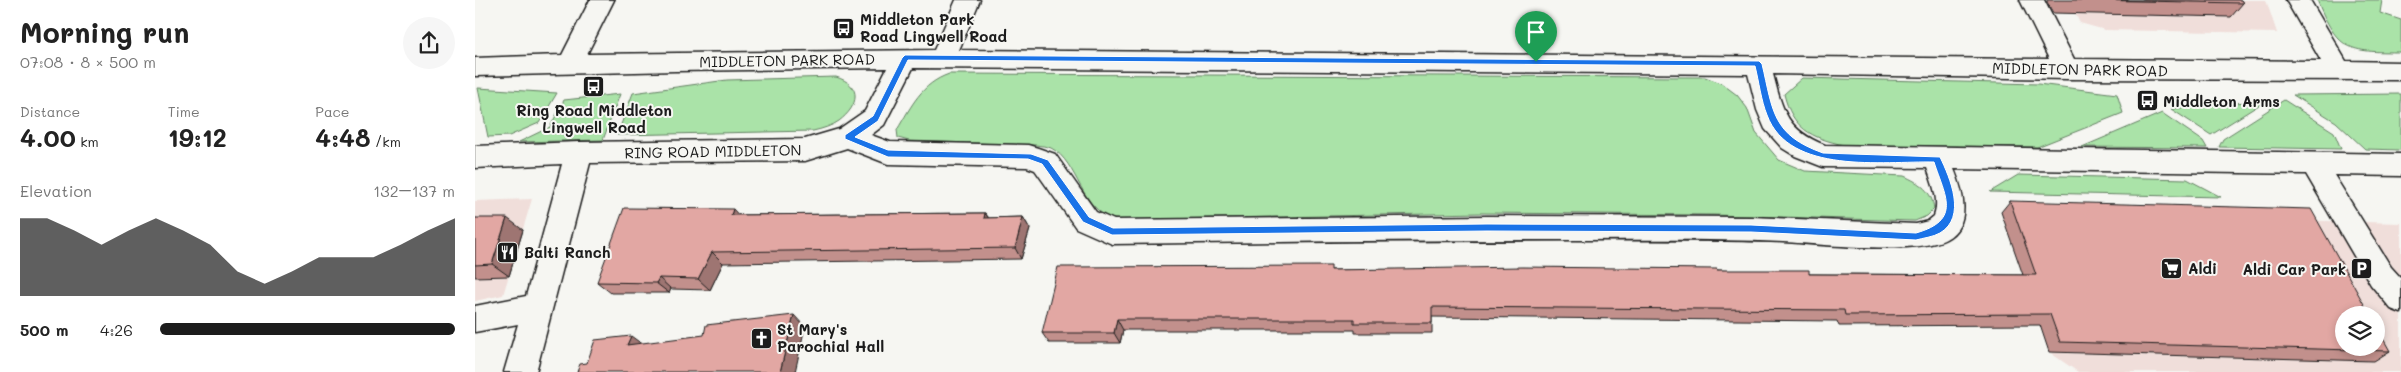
<!DOCTYPE html>
<meta charset="utf-8">
<style>
body{margin:0;font-family:Mali,sans-serif;background:#f6f6f6;color:#222;height:100vh;display:flex;flex-direction:column;font-size:19px;white-space:nowrap}
*{box-sizing:border-box;margin:0}
p{font-size:16px;color:#767676}
.icon{flex:none;width:28px;height:28px;fill:none;stroke:currentColor;stroke-width:2;stroke-linecap:round;stroke-linejoin:round}
.map{position:relative;flex:1;overflow:hidden}
.drawer{display:flex;flex-direction:column;background:#fff;width:475px}
.drawer>*{flex:none}
.buttons{position:absolute;left:1860px;top:306px;display:grid;gap:10px}
.buttons a{display:grid;place-items:center;width:50px;height:50px;border-radius:50%;background:#fff;box-shadow:0 2px 8px #0003;font-size:25px}
.pin{position:absolute;display:grid;place-items:center;width:42px;height:42px;color:#fff;margin:-51px -21px;border-radius:50% 50% 50% 0;rotate:-45deg;box-shadow:0 0 5px #0007}
.pin .icon{rotate:45deg}
.round{display:grid;place-items:center;flex:none;width:52px;height:52px;border-radius:26px;background:#f6f6f6}
.head{display:flex;align-items:center;justify-content:space-between;height:85px;padding:0 20px}
h1{font-size:28px;font-weight:700;line-height:38px}
.metrics{display:grid;grid-template-columns:repeat(3,1fr);gap:8px;height:85px;padding:5px 20px}
.metrics div{display:grid;align-content:center}
.metrics b{font-size:25px;font-weight:700}
.metrics small{font-size:14px;font-weight:400}
.metrics p{font-size:14px}
.chart{height:140px;padding:10px 20px}
.chart p{display:flex;justify-content:space-between}
.chart svg{width:100%;height:90px;margin-top:5px;fill:#1c1c1c;opacity:.7}
ul{padding:0 20px;list-style:none;font-size:16px}
li{display:grid;grid-template-columns:80px 60px 1fr;align-items:center;height:38px}
li i{height:12px;border-radius:6px;background:#1c1c1c}
main{display:flex;flex:1;min-height:0}
.map>svg:first-child{display:block}
.built{fill:#f0deda;fill-rule:evenodd}
.green{fill:#aae3a8;stroke:#638062}
.lines{fill:none;stroke-linecap:round;stroke-linejoin:round}
.minor-casing{stroke:#1c1c1c;stroke-width:3}
.minor{fill:#f6f6f2;fill-rule:evenodd}
.wall{fill:#c2908c;stroke:#1c1c1c}
.shaded-wall{fill:#9e7572;stroke:#1c1c1c}
.building{fill:#e2a7a3;stroke:#1c1c1c}
.route{fill:#1a73e8;stroke:#fff;fill-rule:evenodd}
.labels{text-anchor:middle;dominant-baseline:central;stroke-width:4;stroke-linejoin:round;paint-order:stroke}
.poi-label{font-size:15px;font-weight:bold;fill:#1c1c1c;stroke:#f6f6f2;text-anchor:start}
.street-label{font-size:15px;fill:#1c1c1c;stroke:#f6f6f2}
</style>
<main>
<section class="drawer">
<div class="head"><div><h1>Morning run</h1><p>07:08 · 8 × 500 m</p></div><a class="round"><svg class="icon" aria-label="share" viewBox="0 0 24 24"><path d="M12 15V3M7 8l5-5 5 5M5 13v7h14v-7"/></svg></a></div>
<div class="metrics">
<div><p>Distance</p><b>4.00<small> km</small></b></div>
<div><p>Time</p><b>19:12</b></div>
<div><p>Pace</p><b>4:48<small> /km</small></b></div>
</div>
<div class="chart"><p><span>Elevation</span>132–137 m</p>
<svg viewBox="0 0 160 44" preserveAspectRatio="none"><path d="M0 44V6L10 6L20 12L30 19L40 12L50 6L60 12L70 19L80 32L90 38L100 32L110 25L120 25L130 25L140 19L150 12L160 6V44z"/></svg>
</div>
<ul>
<li><b>500 m</b>4:26<i style="width:100%"></i></li>
</ul>
</section>
<div class="map">
<svg width="1926" height="372" viewBox="0 0 1926 372">
<rect width="100%" height="100%" fill="#f6f6f2"/>
<filter id="ink" filterUnits="userSpaceOnUse"><feTurbulence type="fractalNoise" baseFrequency=".02" numOctaves="2"/><feDisplacementMap in="SourceGraphic" scale="10" xChannelSelector="R" yChannelSelector="G"/><feConvolveMatrix kernelMatrix="1 2 1 2 8 2 1 2 1" color-interpolation-filters="sRGB"/></filter>
<g filter="url(#ink)">
<g class="built">
<polygon points="1593,0 1791,0 1802,33 1630,30 1605,23"/>
<polygon points="57,199 28,295 0,301 0,201"/>
<path d="M1526,212L1926,223V372H1603L1574,352ZM1869,315H1901V348H1869Z"/>
</g>
<g class="green">
<path d="M1842,0H1907L1905,13L1926,20V52C1873,52 1863,51 1842,0Z"/>
<path d="M474,74L1230,77L1246,83L1262,95L1272,108L1281,133L1304,160L1330,171L1429,176C1445,183 1457,191 1459,209L1452,216L1440,221L1239,215L1007,213L643,220C605,213 604,162 576,148C572,146 566,146 561,145L434,141L423,138L422,130C437,105 446,84 474,74Z"/>
<path d="M361,77C388,85 384,106 364,121C357,126 347,129 338,131L142,135L158,93L252,80Z"/>
<path d="M1327,78L1563,84L1642,94L1648,113L1562,147L1369,145C1336,138 1317,128 1309,94Z"/>
<polygon points="3,88 82,93 64,123 34,136 13,137"/>
<polygon points="145,94 128,140 44,142 75,127 89,100"/>
<polygon points="1926,94 1926,150 1890,149 1861,122 1818,95"/>
<polygon points="1792,100 1736,135 1696,109"/>
<polygon points="1809,100 1859,132 1866,149 1744,147 1748,139"/>
<polygon points="1687,113 1728,141 1732,148 1607,147"/>
<polygon points="1543,175 1712,179 1746,197 1515,192"/>
</g>
<g class="lines">
<defs>
<path id="minor" d="M115,0H139L112,54L459,50L481,0H505L484,50L1574,59L1545,0H1569L1599,59L1846,61L1811,0H1835L1871,61L1926,62V80L1592,79L1298,74C1308,112 1312,130 1350,145L1926,154V176L1859,175L1916,267L1926,278V313L1916,309L1896,285L1831,174L1479,169C1488,191 1498,224 1471,239C1442,255 1345,244 1308,242C1242,239 1176,240 1110,240C952,240 795,242 637,244L601,228L560,170L552,167L413,164L372,148L330,161L115,163L61,372H29L43,324L0,332V306L51,296L87,164L0,168V146L104,142L330,139L364,129L390,111L412,68L201,71L0,76V58L87,55ZM438,68L1273,74L1282,110L1290,129L1307,148L1320,156L1348,167L1452,168C1457,183 1465,200 1459,216L1453,221L1441,224L1276,217L1012,216L639,220L621,212L580,154L563,148L553,145L415,142L396,135L409,125Z"/>
</defs>
<use href="#minor" class="minor-casing"/>
<use href="#minor" class="minor"/>
</g>
<g class="wall">
<polygon points="1572,0 1766,0 1768,3 1756,17 1578,13 1572,2"/>
<polygon points="1535,201 1915,351 1899,361 1574,352 1565,325 1364,326 1362,321 957,317 957,333 880,333 880,330 648,330 645,343 574,343 567,333 856,270 1242,270 1334,274 1548,275 1526,212"/>
<polygon points="510,213 514,218 548,217 555,229 546,259 248,263 235,290 196,289 194,293 136,293 122,282 264,215"/>
<polygon points="0,218 48,230 34,276 0,277"/>
</g>
<g class="shaded-wall">
<polygon points="258,209 269,221 256,215"/>
<polygon points="510,213 517,224 509,218"/>
<polygon points="548,217 555,229 546,259 540,248"/>
<polygon points="32,218 48,230 34,276 17,264"/>
<polygon points="237,252 248,263 235,290 223,279"/>
<polygon points="184,278 196,289 194,293 181,283"/>
<polygon points="319,315 330,327 320,372 305,372"/>
<polygon points="642,319 648,330 645,343 639,333"/>
<polygon points="156,336 171,347 152,345"/>
</g>
<g class="building">
<polygon points="1613,0 1766,0 1768,3"/>
<polygon points="1535,201 1836,209 1895,315 1869,315 1869,348 1901,348 1901,326 1915,351 1585,342 1575,314 1370,315 1369,310 957,307 957,323 879,323 879,319 642,319 639,333 567,333 583,267 856,266 856,270 1047,267 1242,269 1242,270 1334,270 1334,274 1561,275"/>
<polygon points="149,208 258,209 256,215 510,213 509,218 548,217 540,248 237,252 223,279 184,278 181,283 122,282"/>
<polygon points="0,218 32,218 17,264 0,265"/>
<polygon points="319,315 305,372 102,372 105,364 112,363 120,340 156,336 152,345 229,335 231,325"/>
</g>
</g>
<path class="route" d="M430,55L1284,61L1287,64C1298,111 1297,135 1348,153L1465,157C1475,178 1492,217 1465,233C1458,237 1448,238 1441,240L1276,232L1012,231L637,235L608,222L567,164L553,159L413,157L370,139V135L398,116L427,58ZM433,60L1280,66C1284,82 1286,100 1292,115C1314,175 1408,161 1459,162C1470,196 1487,220 1441,233L1276,225L1012,224L638,228L614,217L573,160L556,154L413,150L380,137L403,121Z"/>
<defs>
<symbol id="bus-square" viewBox="-11 -11 22 22"><rect x="-9" y="-9" width="18" height="18" rx="4" fill="#1c1c1c" stroke="#f6f6f2"/><path d="M-5-6H5V4H4V6H2V4H-2V6H-4V4H-5ZM-3.5-4V0h7V-4ZM-3.5 1.2v1.5H-2V1.2ZM2 1.2v1.5H3.5V1.2Z" fill="#fff"/></symbol>
<symbol id="restaurant-square" viewBox="-11 -11 22 22"><rect x="-9" y="-9" width="18" height="18" rx="4" fill="#1c1c1c" stroke="#f6f6f2"/><path d="M-5-6h1v4h1v-4h1v4h1v-4h1v5L-1.5 .5V6h-2V.5L-5-1ZM5-6V6H3V1.5H1.5Q1.5-4 5-6Z" fill="#fff"/></symbol>
<symbol id="supermarket-square" viewBox="-11 -11 22 22"><rect x="-9" y="-9" width="18" height="18" rx="4" fill="#1c1c1c" stroke="#f6f6f2"/><path d="M-6-5.5h2.5l.6 2H6L4.5 2H-2.5L-4.4-4H-6ZM-1.5 3.2a1.3 1.3 0 1 0 .1 0ZM3 3.2a1.3 1.3 0 1 0 .1 0Z" fill="#fff"/></symbol>
<symbol id="parking-square" viewBox="-11 -11 22 22"><rect x="-9" y="-9" width="18" height="18" rx="4" fill="#1c1c1c" stroke="#f6f6f2"/><path d="M-3.5-5.5H1a3.5 3.5 0 0 1 0 7H-1V5.5H-3.5ZM-1-3.4V-.6H.8a1.4 1.4 0 0 0 0-2.8Z" fill="#fff"/></symbol>
<symbol id="church-square" viewBox="-11 -11 22 22"><rect x="-9" y="-9" width="18" height="18" rx="4" fill="#1c1c1c" stroke="#f6f6f2"/><path d="M-1.2-6h2.4v3.5h3.3v2.4h-3.3V6h-2.4V-.1h-3.3v-2.4h3.3Z" fill="#fff"/></symbol>
</defs>
<g fill-rule="evenodd">
<use href="#bus-square" x="356" y="16" width="25" height="25"/>
<use href="#bus-square" x="106" y="74" width="25" height="25"/>
<use href="#bus-square" x="1660" y="88" width="25" height="25"/>
<use href="#restaurant-square" x="20" y="240" width="25" height="25"/>
<use href="#supermarket-square" x="1684" y="256" width="25" height="25"/>
<use href="#parking-square" x="1874" y="256" width="25" height="25"/>
<use href="#church-square" x="274" y="326" width="25" height="25"/>
</g>
<g class="labels">
<g class="poi-label">
<text x="385" y="19">Middleton Park<tspan x="385" dy="17">Road Lingwell Road</tspan></text>
<text x="1688" y="101">Middleton Arms</text>
<text x="119" y="110" text-anchor="middle">Ring Road Middleton<tspan x="119" dy="17">Lingwell Road</tspan></text>
<text x="49" y="252">Balti Ranch</text>
<text x="1713" y="268">Aldi</text>
<text x="1871" y="269" text-anchor="end">Aldi Car Park</text>
<text x="302" y="329">St Mary's<tspan x="302" dy="17">Parochial Hall</tspan></text>
</g>
<g class="street-label">
<text transform="translate(312 60) rotate(-1)">MIDDLETON PARK ROAD</text>
<text transform="translate(1605 69) rotate(1)">MIDDLETON PARK ROAD</text>
<text transform="translate(238 151) rotate(-1)">RING ROAD MIDDLETON</text>
</g>
</g>
</svg>
<div class="buttons">
<a><svg class="icon" aria-label="layers" viewBox="0 0 24 24"><path d="M12 4l9 5-9 5-9-5zM3 14l9 5 9-5"/></svg></a>
</div>
<div class="pin" style="left:1061px;top:62px;background:#1e9e55"><svg class="icon" aria-label="arrive" viewBox="0 0 24 24"><path d="M6 21V4h12l-3 4 3 4H6"/></svg></div>
</div>
</main>
